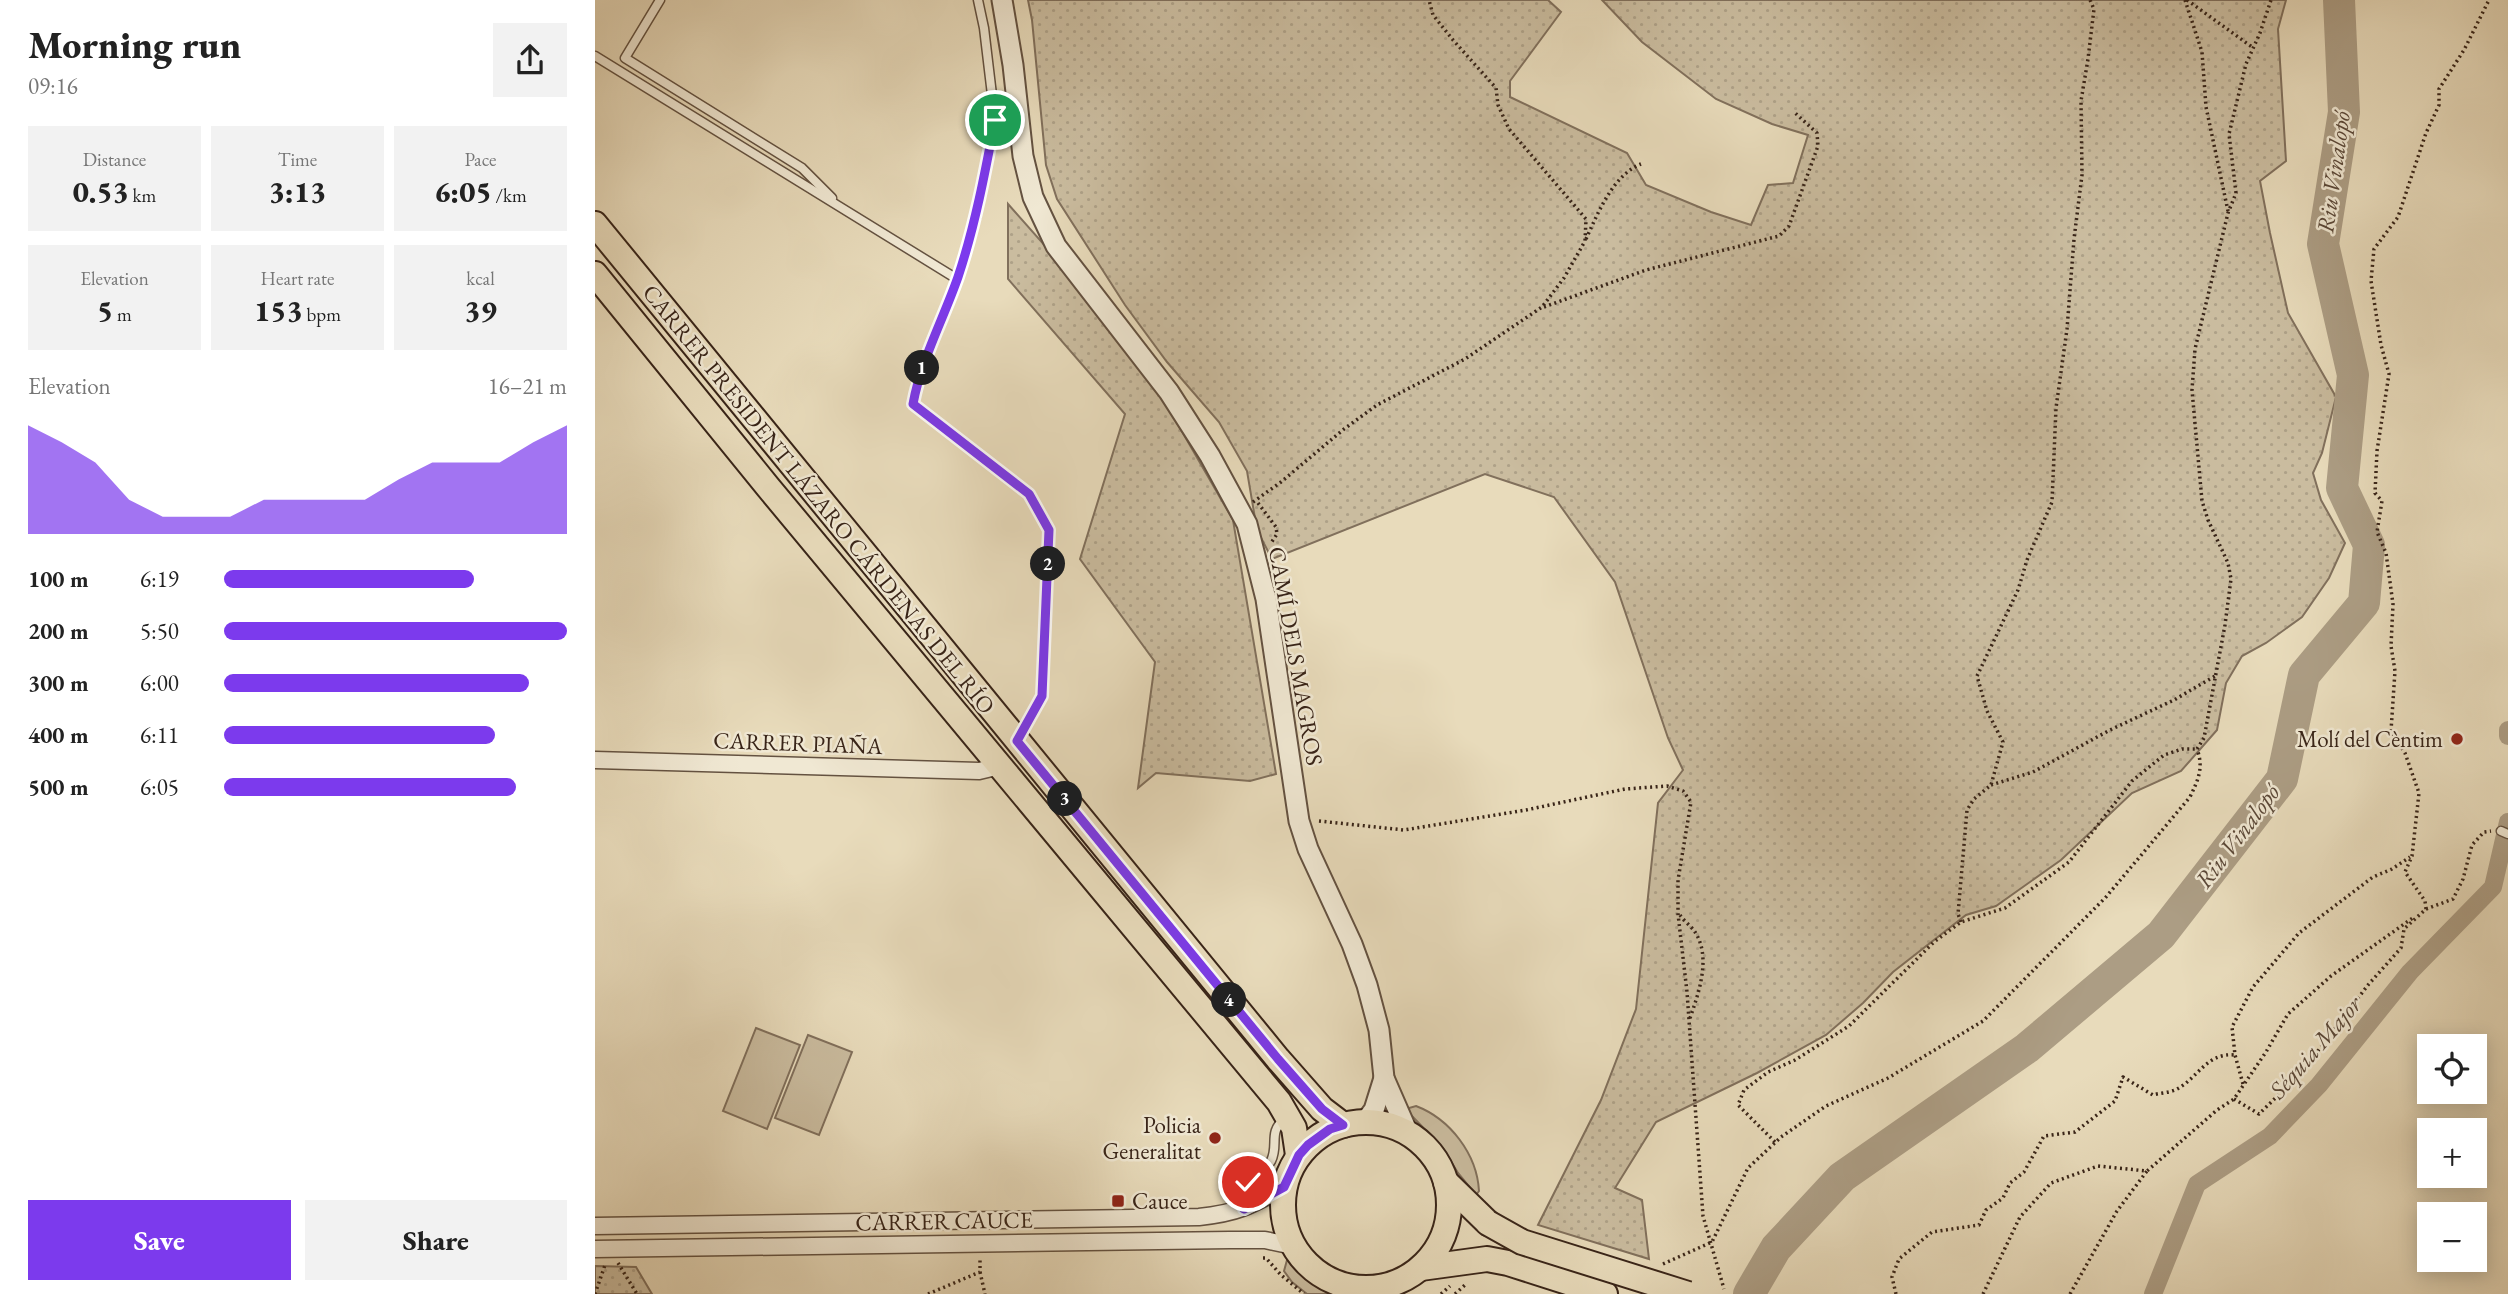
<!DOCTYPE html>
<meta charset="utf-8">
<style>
body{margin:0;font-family:"EB Garamond",serif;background:#f2f2f2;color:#222;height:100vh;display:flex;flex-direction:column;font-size:26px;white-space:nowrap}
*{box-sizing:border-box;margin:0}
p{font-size:23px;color:#767676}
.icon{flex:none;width:38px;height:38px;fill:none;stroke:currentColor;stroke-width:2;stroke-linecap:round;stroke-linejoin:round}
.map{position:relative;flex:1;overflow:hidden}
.drawer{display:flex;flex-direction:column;background:#fff;width:595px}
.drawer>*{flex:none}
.fabs{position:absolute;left:1822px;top:1034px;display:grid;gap:14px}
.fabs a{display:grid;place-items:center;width:70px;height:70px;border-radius:0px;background:#fff;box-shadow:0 4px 18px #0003;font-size:35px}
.pin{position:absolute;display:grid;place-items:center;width:60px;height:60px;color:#fff;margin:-30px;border:4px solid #fff;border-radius:50%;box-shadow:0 2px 7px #0007}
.km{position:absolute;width:35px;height:35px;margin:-18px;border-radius:50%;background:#222;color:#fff;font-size:19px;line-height:35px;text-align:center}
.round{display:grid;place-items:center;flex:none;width:74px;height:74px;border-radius:0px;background:#f2f2f2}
.summary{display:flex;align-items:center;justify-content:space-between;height:119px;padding:0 28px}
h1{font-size:38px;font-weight:800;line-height:52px}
.metrics{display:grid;grid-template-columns:repeat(3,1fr);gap:10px;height:119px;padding:7px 28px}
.metrics div{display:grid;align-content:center;border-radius:0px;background:#f2f2f2;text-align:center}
.metrics b{font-size:30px;font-weight:800}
.metrics small{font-size:19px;font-weight:400}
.metrics p{font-size:19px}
.chart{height:196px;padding:14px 28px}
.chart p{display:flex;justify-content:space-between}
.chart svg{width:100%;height:126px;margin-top:7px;fill:#7c3aed;opacity:.7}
.primary-button{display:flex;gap:14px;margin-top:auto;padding:14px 28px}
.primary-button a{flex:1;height:80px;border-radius:0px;background:#7c3aed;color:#fff;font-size:28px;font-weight:800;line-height:80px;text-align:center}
.primary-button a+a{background:#f2f2f2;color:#222}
ul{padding:0 28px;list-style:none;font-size:23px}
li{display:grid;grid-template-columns:112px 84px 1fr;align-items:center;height:52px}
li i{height:18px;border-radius:9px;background:#7c3aed}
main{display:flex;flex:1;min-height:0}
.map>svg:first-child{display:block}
.grass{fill:url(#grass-dots);stroke:#81705c;stroke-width:2}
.garden{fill:#cabc9f;stroke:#81705c;stroke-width:2}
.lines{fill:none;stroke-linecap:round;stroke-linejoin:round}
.canal{stroke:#ac9d84;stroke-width:18}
.river{stroke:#ac9d84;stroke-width:32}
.service-casing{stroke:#645241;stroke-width:11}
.minor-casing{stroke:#645241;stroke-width:19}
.tertiary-casing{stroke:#645241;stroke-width:23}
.primary-casing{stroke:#382418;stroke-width:28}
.path{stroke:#382418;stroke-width:3.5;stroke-dasharray:2 3.5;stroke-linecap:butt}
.service{stroke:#f0e8d3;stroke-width:8}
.minor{stroke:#f0e8d3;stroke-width:16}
.tertiary{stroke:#f0e8d3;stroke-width:19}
.primary{stroke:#e8dbbb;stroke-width:24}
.primary-bridge-casing{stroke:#382418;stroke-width:28;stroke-linecap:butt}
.primary-bridge{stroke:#e8dbbb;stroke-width:24}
.route-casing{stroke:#fff;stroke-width:14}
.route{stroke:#7c3aed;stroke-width:9}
.poi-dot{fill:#8f2418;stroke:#f0e8d3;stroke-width:2.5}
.labels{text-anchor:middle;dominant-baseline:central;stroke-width:5;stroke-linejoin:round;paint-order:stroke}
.street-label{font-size:23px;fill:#382418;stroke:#f0e8d3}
.poi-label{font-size:23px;fill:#382418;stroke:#f0e8d3;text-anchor:end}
.water-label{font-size:24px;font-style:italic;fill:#5b4838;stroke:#f0e8d3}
</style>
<main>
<section class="drawer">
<div class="summary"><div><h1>Morning run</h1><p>09:16</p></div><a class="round"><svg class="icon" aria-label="share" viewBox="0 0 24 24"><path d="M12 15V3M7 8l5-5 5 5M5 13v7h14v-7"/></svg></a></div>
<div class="metrics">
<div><p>Distance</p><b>0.53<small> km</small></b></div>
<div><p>Time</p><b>3:13</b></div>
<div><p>Pace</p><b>6:05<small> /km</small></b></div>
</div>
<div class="metrics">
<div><p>Elevation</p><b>5<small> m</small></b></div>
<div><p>Heart rate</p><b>153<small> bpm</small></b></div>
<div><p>kcal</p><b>39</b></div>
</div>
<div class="chart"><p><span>Elevation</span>16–21 m</p>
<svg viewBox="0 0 160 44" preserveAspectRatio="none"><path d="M0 44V6L10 12L20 19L30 32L40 38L50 38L60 38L70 32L80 32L90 32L100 32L110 25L120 19L130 19L140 19L150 12L160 6V44z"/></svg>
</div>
<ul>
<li><b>100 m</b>6:19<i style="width:73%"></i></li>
<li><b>200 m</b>5:50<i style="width:100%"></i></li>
<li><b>300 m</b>6:00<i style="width:89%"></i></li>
<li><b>400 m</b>6:11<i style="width:79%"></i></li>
<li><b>500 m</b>6:05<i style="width:85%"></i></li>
</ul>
<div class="primary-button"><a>Save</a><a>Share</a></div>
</section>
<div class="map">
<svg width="1913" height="1294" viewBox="0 0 1913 1294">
<defs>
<pattern id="grass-dots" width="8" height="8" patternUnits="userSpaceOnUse" patternTransform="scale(1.75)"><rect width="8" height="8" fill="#cabc9f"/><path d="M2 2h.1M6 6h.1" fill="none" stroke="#aea188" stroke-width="1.8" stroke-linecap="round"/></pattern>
</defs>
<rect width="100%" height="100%" fill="#e8dbbb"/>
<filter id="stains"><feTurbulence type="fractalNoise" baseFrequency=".00286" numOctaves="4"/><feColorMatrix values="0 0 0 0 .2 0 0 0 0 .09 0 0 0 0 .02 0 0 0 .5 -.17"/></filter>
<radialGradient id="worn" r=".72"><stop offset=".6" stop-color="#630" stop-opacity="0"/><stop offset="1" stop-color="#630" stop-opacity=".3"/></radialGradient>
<g class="grass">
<polygon points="433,0 953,0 966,12 915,81 915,97 1032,153 1051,185 1116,212 1156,225 1173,185 1198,183 1213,135 1177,124 1121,99 1047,42 1007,0 1691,0 1683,29 1691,161 1665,181 1675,233 1693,313 1741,397 1727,453 1718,473 1726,500 1750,543 1734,578 1707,617 1671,643 1647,656 1631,683 1622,730 1586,771 1537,793 1466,860 1401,906 1371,915 1298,972 1268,1003 1231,1035 1162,1073 1061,1122 1020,1188 1047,1200 1054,1259 943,1225 1006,1100 1041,1009 1063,803 1088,770 1073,738 1020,582 959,497 890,474 677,559 662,530 652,471 624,422 572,362 530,305 462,199 451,165 437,20"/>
<polygon points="413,204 536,343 638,520 681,774 655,781 561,773 543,788 560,662 485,559 530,414 413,279"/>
<polygon points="0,1266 41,1267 57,1294 0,1294"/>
</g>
<g class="garden">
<polygon points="161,1028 205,1045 172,1129 128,1111"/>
<polygon points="213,1035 257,1052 224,1135 180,1118"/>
<path d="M821,1106C855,1119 882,1154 884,1191L881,1195L863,1173L848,1148L814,1113V1108Z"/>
<polygon points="692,1260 722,1286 740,1294 712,1294 697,1282 689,1271"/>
</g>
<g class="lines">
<g class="canal">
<polyline points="1913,730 1913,736"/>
<polyline points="1558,1294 1602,1184 1675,1136 1724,1085 1815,972 1898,887 1913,822"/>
</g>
<polyline class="river" points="1154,1294 1181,1248 1247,1177 1432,1048 1566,935 1687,779 1709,675 1769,603 1774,545 1747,488 1758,375 1728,244 1749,112 1744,0"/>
<defs>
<g id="service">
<polyline points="65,0 30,58 207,168 237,198"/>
<polyline points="383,0 389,28 400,120 381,217 362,279 322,380 318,404 434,494 454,530 447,696 423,738"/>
<polyline points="0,56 362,279"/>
<polyline points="1906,831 1913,834"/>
<path d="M649,1209V1189C656,1178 669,1173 676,1161C684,1145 673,1132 689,1120"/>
</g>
<g id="minor">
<polyline points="0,760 384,771 405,766"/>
<path d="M0,1226L604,1217C643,1213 655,1206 689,1187"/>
<polyline points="0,1249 635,1240 670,1240 698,1246"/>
</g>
<g id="tertiary">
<polyline points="407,0 418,65 428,156 438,197 461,246 574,392 615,456 652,524 671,599 704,821 713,849 757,944 772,985 784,1030 789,1078 813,1133"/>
<polyline points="770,1122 779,1110 789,1078"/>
</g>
<g id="primary">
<polyline points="0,224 683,1059 727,1109 748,1125"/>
<polyline points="0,274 173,487 684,1102 699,1128 703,1155"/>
<circle cx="771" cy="1205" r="83"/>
<polyline points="851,1182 893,1223"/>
<polyline points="826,1268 892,1259 913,1263 1010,1294"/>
</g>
</defs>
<use href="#service" class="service-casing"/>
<use href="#minor" class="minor-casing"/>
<use href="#tertiary" class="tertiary-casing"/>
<use href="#primary" class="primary-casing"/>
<g class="path">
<polyline points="1590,0 1607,52 1611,107 1633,211"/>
<polyline points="1592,0 1657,47"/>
<path d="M991,239C1003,213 1018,175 1046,164"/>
<polyline points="949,307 1051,270 1184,236 1194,226 1223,146 1222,133 1199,112"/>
<polyline points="658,502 686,482 749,429 782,405 870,359 947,307 969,278 990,241 991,219 914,129 903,105 901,88 858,40 838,15 834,0"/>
<polyline points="663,503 681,527 682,534 676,543"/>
<polyline points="1602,749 1609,738 1630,625 1636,579 1633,563 1613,520 1607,501 1597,390 1600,349 1633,213 1641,193 1634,134 1651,64 1665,33 1676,0"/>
<polyline points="1396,785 1438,772 1515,730 1579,700 1620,676"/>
<polyline points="724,821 809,830 931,810 1030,789 1072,786 1088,791 1096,802 1083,880 1083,914 1092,992 1108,1216 1129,1289"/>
<polyline points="1831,909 1858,899 1868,879 1877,845 1889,832 1896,831"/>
<path d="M1085,915C1089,921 1096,926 1100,932C1117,958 1103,995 1094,1021"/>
<polyline points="1366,922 1363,914 1372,810 1379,799 1396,785 1408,742 1392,711 1382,676 1423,590 1432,560 1457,502 1461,408 1472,329 1479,239 1487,175 1486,101 1493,59 1499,9 1495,0"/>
<polyline points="1648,1084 1640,1055 1637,1027 1658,987 1704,933 1778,877 1797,869 1815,857"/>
<polyline points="1639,1099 1664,1114 1707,1072 1773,985 1806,948 1809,929 1831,909 1830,901 1810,872 1817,856 1824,793 1810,753 1796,731 1800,671 1796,646 1798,604 1791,553 1782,532 1787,501 1780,493 1782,451 1794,374 1786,345 1776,281 1779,249 1803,217 1831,133 1844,105 1844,89 1869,50 1894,0"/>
<polyline points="1180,1142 1143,1105 1149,1090 1173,1072 1200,1060 1254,1026 1339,942 1366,922 1410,908 1474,862 1537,781 1569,755 1587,749 1602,749"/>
<polyline points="668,1258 671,1258 686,1275 709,1294"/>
<polyline points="23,1263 42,1294"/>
<path d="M1068,1264L1117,1242L1153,1168L1186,1137L1231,1106L1293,1078L1388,1021L1511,897L1595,797C1603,780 1609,768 1602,749"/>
<polyline points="385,1272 390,1294"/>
<polyline points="0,1294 10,1265"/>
<polyline points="333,1294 385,1272 385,1259"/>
<polyline points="846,1294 855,1286"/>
<polyline points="860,1294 871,1284"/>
<path d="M1301,1294L1297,1277L1304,1259L1337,1232L1384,1225L1391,1210L1408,1198L1415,1183L1429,1172L1449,1136L1480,1132L1520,1101L1528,1077L1558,1095C1564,1093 1573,1093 1580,1090C1602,1080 1611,1052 1640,1055"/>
<polyline points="1388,1294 1425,1217 1456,1183 1503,1166 1552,1171 1622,1110 1639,1099 1671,1052 1693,1014 1736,976 1819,917"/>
<polyline points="1475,1294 1522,1211 1552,1171"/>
</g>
<use href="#service" class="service"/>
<use href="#minor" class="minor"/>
<use href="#tertiary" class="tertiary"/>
<use href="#primary" class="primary"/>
<defs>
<polyline id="primary-bridge" points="893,1223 927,1242 1093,1294"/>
</defs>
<use href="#primary-bridge" class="primary-bridge-casing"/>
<use href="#primary-bridge" class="primary-bridge"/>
</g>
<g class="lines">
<defs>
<path id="route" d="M400,120C390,173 380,226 363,277C348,320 326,360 318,404L434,494L454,530L447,696L422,741L683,1059L727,1109L748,1125L735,1129L713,1145L704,1155L689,1187L649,1209V1189L653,1182"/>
</defs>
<use href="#route" class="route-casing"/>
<use href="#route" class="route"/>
</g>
<g class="poi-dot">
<circle cx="1862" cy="739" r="7"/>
<circle cx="620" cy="1138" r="7"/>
<rect x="516" y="1194" width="14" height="14" rx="3.5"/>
</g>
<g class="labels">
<g class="street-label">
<text transform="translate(224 499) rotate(51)">CARRER PRESIDENT LÁZARO CÁRDENAS DEL RÍO</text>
<text transform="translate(701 656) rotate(80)">CAMÍ DELS MAGROS</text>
<text transform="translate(203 743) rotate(2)">CARRER PIAÑA</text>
<text transform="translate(349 1221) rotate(-1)">CARRER CAUCE</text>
</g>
<g class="poi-label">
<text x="1848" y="739">Molí del Cèntim</text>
<text x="606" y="1125">Policia<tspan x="606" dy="26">Generalitat</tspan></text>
<text x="537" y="1201" text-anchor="start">Cauce</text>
</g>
<g class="water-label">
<text transform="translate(1738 172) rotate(-82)">Riu Vinalopó</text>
<text transform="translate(1642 836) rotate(-53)">Riu Vinalopó</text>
<text transform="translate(1720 1047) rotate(-49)">Séquia Major</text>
</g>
</g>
<rect width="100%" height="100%" filter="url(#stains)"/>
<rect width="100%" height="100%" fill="url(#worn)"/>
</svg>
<div class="fabs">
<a><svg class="icon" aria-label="locate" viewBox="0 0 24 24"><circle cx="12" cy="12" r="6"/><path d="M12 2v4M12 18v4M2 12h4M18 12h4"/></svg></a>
<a>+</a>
<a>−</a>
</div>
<div class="pin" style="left:400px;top:120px;background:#1e9e55"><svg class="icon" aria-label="arrive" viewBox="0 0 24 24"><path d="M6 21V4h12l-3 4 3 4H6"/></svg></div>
<div class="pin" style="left:653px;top:1182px;background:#d93025"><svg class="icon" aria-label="check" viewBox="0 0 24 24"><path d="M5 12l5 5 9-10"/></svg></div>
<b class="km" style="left:327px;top:368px">1</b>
<b class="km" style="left:453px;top:564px">2</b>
<b class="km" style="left:470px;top:799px">3</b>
<b class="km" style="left:634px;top:1000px">4</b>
</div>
</main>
